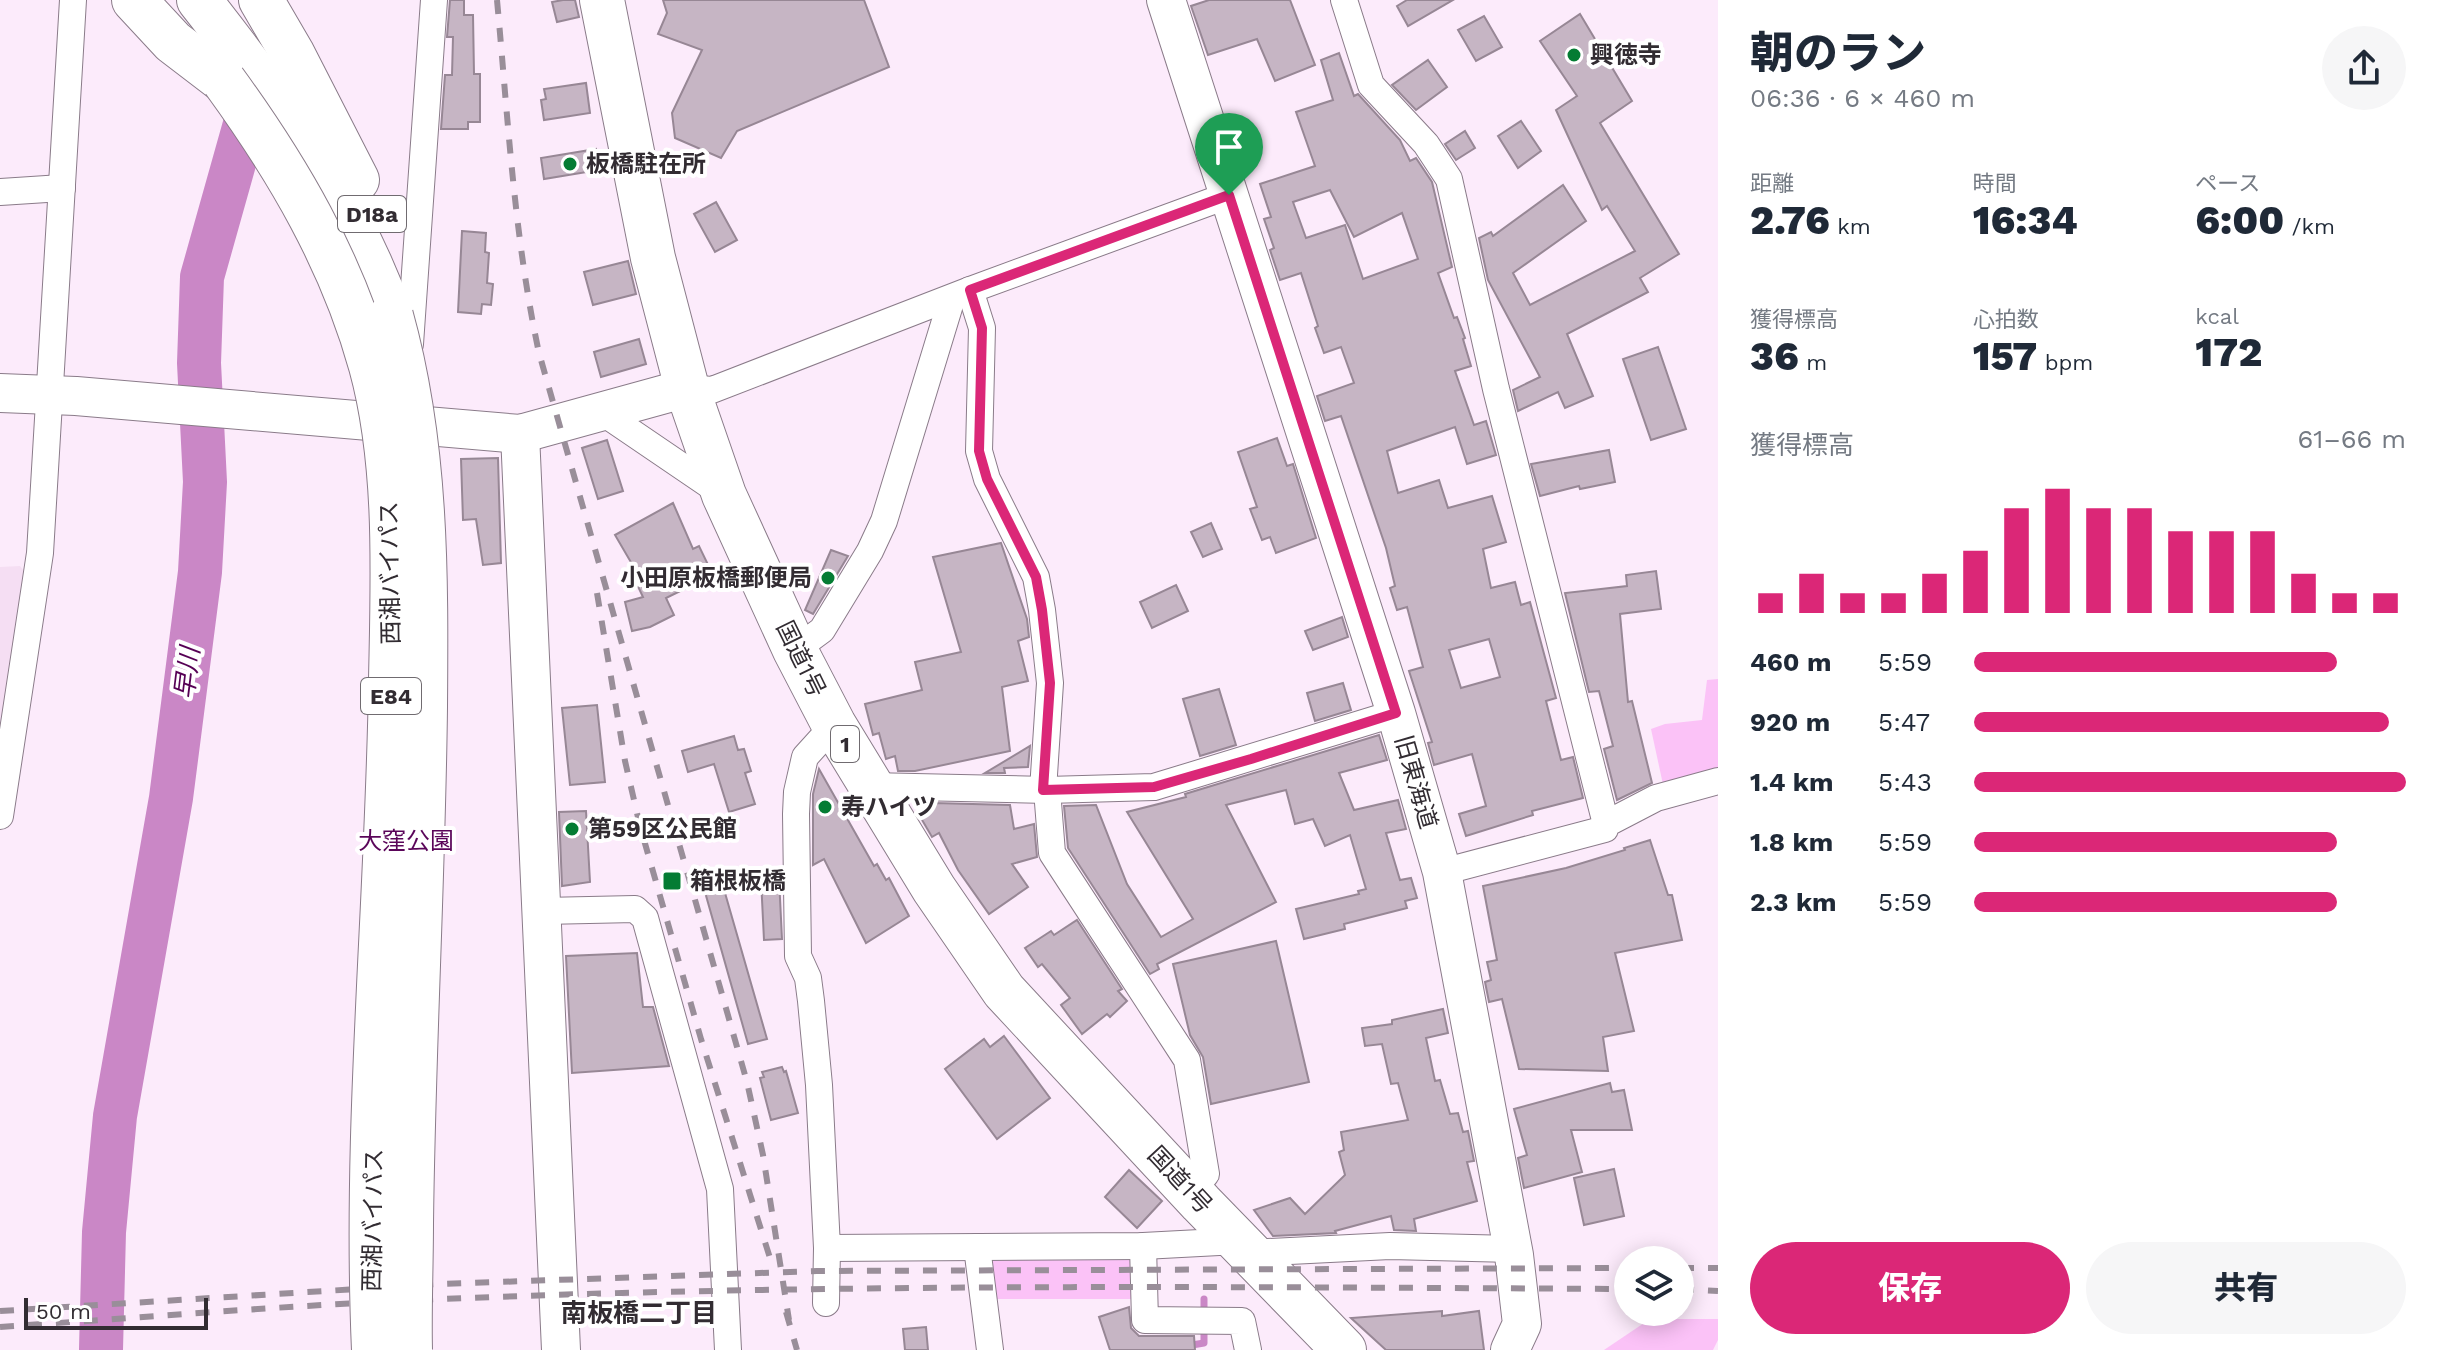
<!DOCTYPE html>
<html lang="ja">
<meta charset="utf-8">
<style>
body{margin:0;font-family:"Work Sans","Noto Sans JP",sans-serif;background:#f6f6f7;color:#1f2937;height:100vh;display:flex;flex-direction:column;font-size:30px;white-space:nowrap}
*{box-sizing:border-box;margin:0}
p{font-size:26px;color:#747a83}
.icon{flex:none;width:44px;height:44px;fill:none;stroke:currentColor;stroke-width:2;stroke-linecap:round;stroke-linejoin:round}
.map{position:relative;flex:1;overflow:hidden}
.drawer{display:flex;flex-direction:column;background:#fff;width:720px}
.drawer>*{flex:none}
.buttons{position:absolute;left:1614px;top:1246px;display:grid;gap:16px}
.buttons a{display:grid;place-items:center;width:80px;height:80px;border-radius:50%;background:#fff;box-shadow:0 4px 20px #0003;font-size:40px}
.scale{position:absolute;left:24px;bottom:20px;width:184px;box-sizing:border-box;padding-left:8px;border:4px solid #322c32;border-top:0;font-size:22px;line-height:28px;white-space:nowrap;color:#322c32;-webkit-text-stroke:6px #fff;paint-order:stroke}
.pin{position:absolute;display:grid;place-items:center;width:68px;height:68px;color:#fff;margin:-82px -34px;border-radius:50% 50% 50% 0;rotate:-45deg;box-shadow:0 0 8px #0007}
.pin .icon{rotate:45deg}
.round{display:grid;place-items:center;flex:none;width:84px;height:84px;border-radius:42px;background:#f6f6f7}
.head{display:flex;align-items:center;justify-content:space-between;height:136px;padding:0 32px}
h1{font-size:44px;font-weight:800;line-height:60px}
.stats{display:grid;grid-template-columns:repeat(3,1fr);gap:12px;height:136px;padding:8px 32px}
.stats div{display:grid;align-content:center}
.stats b{font-size:40px;font-weight:800}
.stats small{font-size:22px;font-weight:400}
.stats p{font-size:22px}
.chart{height:224px;padding:16px 32px}
.chart p{display:flex;justify-content:space-between}
.chart svg{width:100%;height:144px;margin-top:8px;stroke:#db2777;stroke-width:6}
.action{display:flex;gap:16px;margin-top:auto;padding:16px 32px}
.action a{flex:1;height:92px;border-radius:48px;background:#db2777;color:#fff;font-size:32px;font-weight:800;line-height:92px;text-align:center}
.action a+a{background:#f6f6f7;color:#1f2937}
ul{padding:0 32px;list-style:none;font-size:26px}
li{display:grid;grid-template-columns:128px 96px 1fr;align-items:center;height:60px}
li i{height:20px;border-radius:10px;background:#db2777}
main{display:flex;flex:1;min-height:0}
.map>svg:first-child{display:block}
.built{fill:#f5def3}
.green{fill:#fbc2f7}
.lines{fill:none;stroke-linecap:round;stroke-linejoin:round}
.stream{stroke:#ca87c6;stroke-width:7}
.river{stroke:#ca87c6;stroke-width:44}
.building{fill:#c6b5c4;stroke:#978795;stroke-width:2;fill-rule:evenodd}
.street-casing{stroke:#8a7b89;stroke-width:28}
.secondary-casing{stroke:#8a7b89;stroke-width:40}
.highway-casing{stroke:#8a7b89;stroke-width:46}
.street{stroke:#fff;stroke-width:26}
.secondary{stroke:#fff;stroke-width:38}
.highway{stroke:#fff;stroke-width:44}
.rail{stroke:#998e99;stroke-width:6;stroke-dasharray:14 14;stroke-linecap:butt}
.highway-bridge-casing{stroke:#8a7b89;stroke-width:46;stroke-linecap:butt}
.highway-bridge{stroke:#fff;stroke-width:44}
.route-casing{stroke:#fff;stroke-width:16}
.route{stroke:#db2777;stroke-width:10}
.poi-dot{fill:#047c33;stroke:#fff;stroke-width:3}
.labels{text-anchor:middle;dominant-baseline:central;stroke-width:8;stroke-linejoin:round;paint-order:stroke}
.shield{fill:#fff;stroke:#706b70;stroke-width:2}
.shield-label{font-size:22px;font-weight:bold;fill:#322c32}
.poi-label{font-size:24px;font-weight:bold;fill:#322c32;stroke:#fff;text-anchor:start}
.street-label{font-size:24px;fill:#322c32;stroke:#fff}
.park-label{font-size:24px;fill:#5a0559;stroke:#fff}
.water-label{font-size:26px;font-style:italic;fill:#560055;stroke:#fff}
.neighbourhood-label{font-size:26px;font-weight:bold;fill:#322c32;stroke:#fff}
</style>
<main>
<div class="map">
<svg width="1718" height="1350" viewBox="0 0 1718 1350">
<rect width="100%" height="100%" fill="#fcebfb"/>
<polygon class="built" points="20,566 27,575 0,748 0,567"/>
<g class="green">
<polygon points="1718,679 1718,774 1664,789 1651,729 1665,724 1702,720 1707,680"/>
<polygon points="985,1254 1136,1254 1138,1299 991,1299"/>
<polygon points="1650,1319 1718,1319 1718,1340 1713,1350 1604,1350"/>
</g>
<g class="lines">
<g class="stream">
<polyline points="1204,1309 1204,1299"/>
<polyline points="1186,1346 1204,1343 1204,1332"/>
</g>
<polyline class="river" points="101,1350 104,1232 115,1116 171,798 200,572 205,482 199,363 202,277 256,85"/>
</g>
<g class="building">
<polygon points="450,0 464,0 464,15 473,15 474,74 480,74 480,122 468,122 468,129 441,129 445,75 452,75 453,37 447,37"/>
<polygon points="563,0 575,0 579,17 557,22 552,2"/>
<polygon points="663,0 864,0 889,67 737,131 721,158 675,138 672,113 702,50 658,34 667,13"/>
<polygon points="1209,0 1290,0 1315,65 1275,81 1257,39 1208,55 1191,6"/>
<polygon points="1407,0 1453,0 1408,26 1397,6"/>
<polygon points="1580,14 1632,101 1600,123 1679,254 1640,278 1648,292 1567,334 1593,396 1565,408 1558,392 1518,411 1513,390 1540,377 1488,280 1479,238 1491,232 1493,236 1563,185 1586,221 1513,273 1530,305 1635,251 1607,206 1602,210 1556,110 1577,96 1540,41"/>
<polygon points="1484,16 1502,47 1476,61 1458,30"/>
<path d="M1339,53L1354,96L1358,94L1400,140L1410,161L1416,158L1432,182L1452,267L1438,273L1454,318L1457,317L1465,338L1463,339L1471,366L1455,371L1474,425L1486,421L1496,455L1467,464L1455,427L1387,451L1398,493L1439,480L1448,508L1492,496L1506,542L1483,549L1491,588L1515,582L1521,605L1530,602L1556,698L1546,701L1561,760L1573,757L1583,798L1532,811L1533,815L1466,836L1459,814L1486,806L1472,754L1434,765L1428,743L1432,742L1409,671L1423,667L1407,607L1397,610L1390,588L1395,586L1386,548L1341,416L1325,421L1317,396L1354,383L1341,347L1324,353L1315,328L1318,326L1301,273L1280,280L1270,250L1274,248L1264,219L1271,217L1260,184L1315,166L1296,112L1333,100L1321,60ZM1330,190L1354,237L1402,213L1418,259L1363,279L1345,225L1306,238L1293,202ZM1489,639L1500,677L1461,688L1449,650Z"/>
<polygon points="1428,60 1447,87 1416,110 1392,85"/>
<polygon points="586,83 590,113 544,120 541,100 546,99 544,89"/>
<polygon points="1521,121 1541,151 1518,168 1498,136"/>
<polygon points="1465,131 1475,148 1456,160 1445,144"/>
<polygon points="596,149 599,170 544,179 541,158"/>
<polygon points="716,202 737,240 715,252 694,214"/>
<polygon points="462,231 486,233 485,252 489,253 487,283 493,284 491,305 482,304 481,314 458,312"/>
<polygon points="628,261 636,294 593,305 584,272"/>
<polygon points="639,339 646,364 601,377 594,352"/>
<polygon points="1658,347 1686,429 1651,440 1623,359"/>
<polygon points="1277,438 1287,466 1293,464 1316,538 1276,553 1270,537 1262,540 1250,509 1257,507 1238,452"/>
<polygon points="607,440 623,491 598,499 582,448"/>
<polygon points="1609,450 1615,482 1580,489 1579,486 1540,496 1531,464"/>
<polygon points="498,458 501,563 483,565 476,519 463,520 461,459"/>
<polygon points="673,503 693,549 699,546 713,575 666,598 674,615 650,627 632,631 625,602 643,597 634,578 639,576 615,535"/>
<polygon points="1211,523 1222,549 1203,557 1191,532"/>
<polygon points="1001,543 1027,619 1029,637 1018,641 1028,681 1002,687 1010,751 915,771 898,771 895,756 886,759 879,733 873,735 865,704 922,690 915,662 961,652 933,557"/>
<polygon points="831,550 848,556 813,614 805,610"/>
<polygon points="1656,571 1661,609 1620,614 1628,702 1632,701 1652,783 1617,800 1604,749 1613,746 1599,691 1589,692 1565,593 1627,586 1626,575"/>
<polygon points="1176,585 1188,611 1152,628 1140,602"/>
<polygon points="1342,617 1348,637 1313,650 1305,631"/>
<polygon points="1343,683 1351,710 1315,721 1307,693"/>
<polygon points="1219,689 1236,745 1200,756 1183,699"/>
<polygon points="597,705 605,782 570,785 562,708"/>
<polygon points="1379,735 1387,760 1339,773 1354,810 1398,800 1406,829 1386,833 1400,880 1411,878 1417,898 1405,901 1407,908 1344,924 1345,929 1304,939 1296,909 1359,894 1358,891 1366,889 1350,835 1325,846 1313,819 1295,824 1286,790 1226,805 1276,902 1157,964 1159,969 1150,974 1068,848 1064,806 1096,805 1127,884 1161,937 1193,919 1127,812 1186,797 1185,794"/>
<polygon points="734,736 738,750 744,749 751,771 745,773 755,804 729,812 714,764 688,772 682,751"/>
<polygon points="1030,746 1028,767 1004,768 1005,773 985,773"/>
<polygon points="819,769 874,866 877,864 886,880 889,878 909,916 866,943 824,859 813,865 813,794"/>
<polygon points="934,803 1010,805 1014,829 1034,824 1037,857 1012,864 1028,887 989,914 958,870 939,833 932,837 918,813"/>
<polygon points="586,811 590,882 562,886 559,812"/>
<polygon points="1650,840 1668,895 1672,895 1682,940 1615,953 1634,1031 1603,1037 1608,1071 1519,1069 1502,999 1489,1002 1485,982 1491,980 1487,962 1497,960 1483,886 1566,868 1625,850 1624,848"/>
<polygon points="779,878 782,939 764,940 761,879"/>
<polygon points="721,879 767,1039 748,1044 705,892 705,884"/>
<polygon points="1077,920 1122,989 1118,991 1127,1001 1110,1017 1107,1014 1082,1034 1061,1005 1070,998 1042,964 1038,967 1025,948 1051,931 1054,935"/>
<polygon points="1276,941 1309,1082 1211,1104 1203,1057 1190,1035 1173,964"/>
<polygon points="637,953 643,1007 653,1007 669,1066 572,1073 566,956"/>
<polygon points="1443,1009 1448,1033 1426,1038 1435,1081 1440,1080 1450,1114 1458,1113 1463,1132 1468,1131 1474,1161 1467,1162 1477,1201 1414,1219 1416,1231 1394,1230 1391,1216 1335,1231 1336,1233 1273,1236 1254,1210 1290,1198 1305,1214 1345,1175 1339,1152 1344,1150 1341,1132 1408,1120 1398,1083 1391,1084 1382,1044 1365,1046 1362,1028 1392,1024 1392,1020"/>
<polygon points="1004,1036 1050,1098 997,1139 945,1069 984,1039 990,1047"/>
<polygon points="782,1067 784,1072 786,1071 798,1113 771,1120 760,1078 764,1077 762,1072"/>
<polygon points="1610,1083 1612,1092 1624,1090 1632,1130 1571,1130 1582,1172 1524,1188 1518,1158 1527,1155 1514,1109"/>
<polygon points="1614,1169 1624,1216 1584,1225 1574,1178"/>
<polygon points="1129,1170 1162,1201 1137,1228 1105,1197"/>
<polygon points="1129,1307 1131,1328 1139,1336 1194,1336 1195,1350 1110,1350 1099,1317"/>
<polygon points="1442,1311 1442,1316 1479,1311 1484,1350 1386,1350 1351,1318"/>
<polygon points="926,1327 928,1350 905,1350 903,1329"/>
</g>
<g class="lines">
<defs>
<g id="street">
<polyline points="1344,0 1371,85 1426,144 1449,179 1496,389 1606,824"/>
<polyline points="0,192 62,188"/>
<polyline points="970,290 982,328 979,451 987,479 1036,577 1042,610 1050,683 1043,790"/>
<polyline points="410,344 434,0"/>
<polyline points="687,388 712,390 970,290 1229,195"/>
<polyline points="599,410 721,493"/>
<polyline points="795,650 822,630 870,551 884,521 952,298"/>
<polyline points="834,725 805,757 797,792 796,814 798,956 808,978 811,1001 819,1085 827,1248 1143,1246 1238,1241"/>
<polyline points="869,786 1047,790 1154,787 1396,713"/>
<polyline points="1047,790 1052,853 1187,1060 1206,1174 1191,1192"/>
<polyline points="0,816 40,553 73,0"/>
<polyline points="1442,872 1605,829 1606,824 1656,798 1718,781"/>
<polyline points="543,911 635,909 645,918 720,1189 728,1350"/>
<polyline points="1143,1246 1145,1320 1242,1321 1248,1350"/>
<polyline points="977,1247 990,1350"/>
<polyline points="1248,1253 1390,1246 1513,1249"/>
<polyline points="826,1303 827,1248"/>
</g>
<g id="secondary">
<polyline points="1166,0 1396,713 1442,872 1514,1255 1522,1324 1510,1350"/>
<polyline points="0,393 76,396 520,434 687,388"/>
<polyline points="520,434 561,1350"/>
</g>
<g id="highway">
<polyline points="134,0 173,42 224,81"/>
<path d="M199,0C277,99 348,196 391,316"/>
<polyline points="261,0 292,53 357,180"/>
<polyline points="602,0 653,258 687,388 724,495 795,650 834,725 934,889 1004,991 1201,1203 1344,1350"/>
</g>
</defs>
<use href="#street" class="street-casing"/>
<use href="#secondary" class="secondary-casing"/>
<use href="#highway" class="highway-casing"/>
<use href="#street" class="street"/>
<use href="#secondary" class="secondary"/>
<use href="#highway" class="highway"/>
<g class="rail">
<path d="M497,0C508,118 514,237 539,353L747,1082L763,1155L789,1320"/>
<polyline points="597,593 625,761 640,826 701,1039 770,1258"/>
<polyline points="1680,1268 1718,1268"/>
<polyline points="1680,1289 1718,1291"/>
<polyline points="0,1311 439,1284 817,1271 1628,1268"/>
<polyline points="786,1312 797,1350"/>
<path d="M0,1327C147,1317 294,1305 441,1299C836,1283 1232,1287 1628,1289"/>
</g>
<defs>
<g id="highway-bridge">
<path d="M224,81C288,169 342,261 371,366C398,464 393,578 391,680C388,903 364,1127 374,1350"/>
<path d="M391,316C427,445 426,575 425,707C423,879 413,1051 411,1223C411,1265 409,1308 410,1350"/>
</g>
</defs>
<use href="#highway-bridge" class="highway-bridge-casing"/>
<use href="#highway-bridge" class="highway-bridge"/>
</g>
<g class="lines">
<defs>
<polygon id="route" points="1229,195 1396,713 1251,759 1154,787 1043,790 1050,683 1042,610 1036,577 987,479 979,451 982,328 970,290"/>
</defs>
<use href="#route" class="route-casing"/>
<use href="#route" class="route"/>
</g>
<g class="poi-dot">
<circle cx="1574" cy="55" r="8"/>
<circle cx="570" cy="164" r="8"/>
<circle cx="828" cy="578" r="8"/>
<circle cx="825" cy="807" r="8"/>
<circle cx="572" cy="829" r="8"/>
<rect x="662" y="871" width="20" height="20" rx="4"/>
</g>
<g class="labels">
<g class="shield">
<rect x="338" y="196" width="68" height="36" rx="6"/>
<rect x="361" y="678" width="60" height="36" rx="6"/>
<rect x="831" y="726" width="28" height="36" rx="6"/>
</g>
<g class="shield-label">
<text x="372" y="214">D18a</text>
<text x="391" y="696">E84</text>
<text x="845" y="744">1</text>
</g>
<g class="poi-label">
<text x="1590" y="55">興徳寺</text>
<text x="586" y="164">板橋駐在所</text>
<text x="812" y="578" text-anchor="end">小田原板橋郵便局</text>
<text x="841" y="807">寿ハイツ</text>
<text x="588" y="829">第59区公民館</text>
<text x="690" y="881">箱根板橋</text>
</g>
<g class="street-label">
<text transform="translate(390 573) rotate(-91)">西湘バイパス</text>
<text transform="translate(801 659) rotate(64)">国道1号</text>
<text transform="translate(1416 782) rotate(74)">旧東海道</text>
<text transform="translate(1180 1180) rotate(47)">国道1号</text>
<text transform="translate(373 1220) rotate(-89)">西湘バイパス</text>
</g>
<g class="park-label">
<text x="406" y="841">大窪公園</text>
</g>
<g class="water-label">
<text transform="translate(187 673) rotate(-83)">早川</text>
</g>
<g class="neighbourhood-label">
<text x="639" y="1313">南板橋二丁目</text>
</g>
</g>
</svg>
<div class="buttons">
<a><svg class="icon" aria-label="layers" viewBox="0 0 24 24"><path d="M12 4l9 5-9 5-9-5zM3 14l9 5 9-5"/></svg></a>
</div>
<div class="scale">50 m</div>
<div class="pin" style="left:1229px;top:195px;background:#1e9e55"><svg class="icon" aria-label="arrive" viewBox="0 0 24 24"><path d="M6 21V4h12l-3 4 3 4H6"/></svg></div>
</div>
<section class="drawer">
<div class="head"><div><h1>朝のラン</h1><p>06:36 · 6 × 460 m</p></div><a class="round"><svg class="icon" aria-label="share" viewBox="0 0 24 24"><path d="M12 15V3M7 8l5-5 5 5M5 13v7h14v-7"/></svg></a></div>
<div class="stats">
<div><p>距離</p><b>2.76<small> km</small></b></div>
<div><p>時間</p><b>16:34</b></div>
<div><p>ペース</p><b>6:00<small> /km</small></b></div>
</div>
<div class="stats">
<div><p>獲得標高</p><b>36<small> m</small></b></div>
<div><p>心拍数</p><b>157<small> bpm</small></b></div>
<div><p>kcal</p><b>172</b></div>
</div>
<div class="chart"><p><span>獲得標高</span>61–66 m</p>
<svg viewBox="0 0 160 44" preserveAspectRatio="none"><path d="M5 44V38M15 44V32M25 44V38M35 44V38M45 44V32M55 44V25M65 44V12M75 44V6M85 44V12M95 44V12M105 44V19M115 44V19M125 44V19M135 44V32M145 44V38M155 44V38"/></svg>
</div>
<ul>
<li><b>460 m</b>5:59<i style="width:84%"></i></li>
<li><b>920 m</b>5:47<i style="width:96%"></i></li>
<li><b>1.4 km</b>5:43<i style="width:100%"></i></li>
<li><b>1.8 km</b>5:59<i style="width:84%"></i></li>
<li><b>2.3 km</b>5:59<i style="width:84%"></i></li>
</ul>
<div class="action"><a>保存</a><a>共有</a></div>
</section>
</main>
